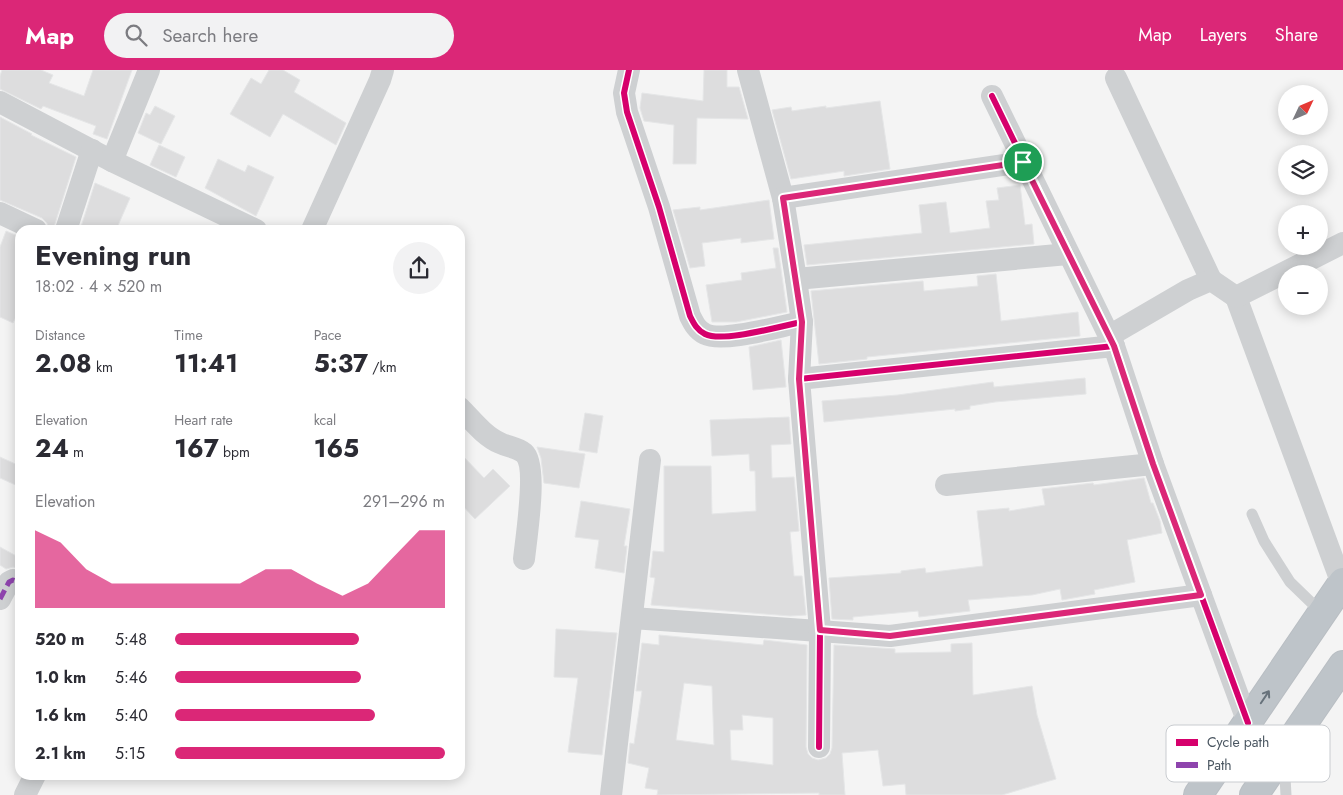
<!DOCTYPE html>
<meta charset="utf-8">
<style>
body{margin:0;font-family:Jost,sans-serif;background:#f2f2f3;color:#2b2b33;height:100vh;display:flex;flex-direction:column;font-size:19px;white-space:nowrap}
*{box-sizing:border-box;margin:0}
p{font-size:16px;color:#7c7c81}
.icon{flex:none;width:28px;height:28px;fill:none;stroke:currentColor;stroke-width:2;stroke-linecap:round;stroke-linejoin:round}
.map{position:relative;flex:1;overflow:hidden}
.panel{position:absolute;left:15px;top:155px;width:450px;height:555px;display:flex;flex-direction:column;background:#fff;border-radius:15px;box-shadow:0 2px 12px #0003}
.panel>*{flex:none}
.needle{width:32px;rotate:46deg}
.tools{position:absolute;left:1278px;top:15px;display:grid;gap:10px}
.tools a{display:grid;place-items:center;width:50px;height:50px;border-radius:50%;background:#fff;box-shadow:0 2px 12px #0003;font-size:25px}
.pin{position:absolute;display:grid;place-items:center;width:42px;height:42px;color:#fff;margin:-21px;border:2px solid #fff;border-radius:50%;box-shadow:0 1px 5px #0007}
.round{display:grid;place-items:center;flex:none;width:52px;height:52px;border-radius:26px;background:#f2f2f3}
.summary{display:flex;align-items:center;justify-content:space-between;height:85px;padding:0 20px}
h1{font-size:28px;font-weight:700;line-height:38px}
.figures{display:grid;grid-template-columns:repeat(3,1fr);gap:8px;height:85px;padding:5px 20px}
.figures div{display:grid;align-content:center}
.figures b{font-size:25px;font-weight:700}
.figures small{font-size:14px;font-weight:400}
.figures p{font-size:14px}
.chart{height:140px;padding:10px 20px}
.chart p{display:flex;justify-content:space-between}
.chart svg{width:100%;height:90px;margin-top:5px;fill:#db2777;opacity:.7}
ul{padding:0 20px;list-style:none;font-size:16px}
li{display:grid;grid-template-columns:80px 60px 1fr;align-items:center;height:38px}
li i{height:12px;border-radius:6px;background:#db2777}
header{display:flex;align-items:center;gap:30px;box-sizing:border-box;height:70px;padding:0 25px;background:#db2777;color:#fff}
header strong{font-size:24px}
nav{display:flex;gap:28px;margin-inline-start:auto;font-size:18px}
.search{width:350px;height:45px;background:#f2f2f3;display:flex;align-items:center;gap:12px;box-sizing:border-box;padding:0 18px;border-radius:28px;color:#7c7c81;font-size:19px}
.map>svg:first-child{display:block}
.building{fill:#ddddde;stroke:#e5e6e7;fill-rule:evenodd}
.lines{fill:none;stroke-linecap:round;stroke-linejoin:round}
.highway-casing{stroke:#b9bec3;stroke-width:30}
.lane{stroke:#ced0d2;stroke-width:11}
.street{stroke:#ced0d2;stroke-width:22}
.highway{stroke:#bec4c9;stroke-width:28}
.quiet{stroke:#8e44ad;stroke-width:5;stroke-dasharray:10 5;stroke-linecap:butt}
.cycleway-casing{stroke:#fff;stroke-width:9}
.cycleway{stroke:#d6006c;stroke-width:6}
.oneway{stroke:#67727b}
.route-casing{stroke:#fff;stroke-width:10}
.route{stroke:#db2777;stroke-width:6}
.key{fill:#fff;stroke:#c9ccd0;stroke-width:1}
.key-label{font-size:14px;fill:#4a5661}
</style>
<header>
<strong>Map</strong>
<div class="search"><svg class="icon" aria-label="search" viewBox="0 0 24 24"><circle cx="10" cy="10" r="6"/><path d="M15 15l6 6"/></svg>Search here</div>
<nav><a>Map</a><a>Layers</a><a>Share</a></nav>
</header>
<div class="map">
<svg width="1343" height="725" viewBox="0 0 1343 725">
<rect width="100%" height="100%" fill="#f4f4f4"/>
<g class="building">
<polygon points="2,0 41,0 53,5 49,13 84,26 93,0 132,0 107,69 93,64 96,56 43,36 41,39 0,19 0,6"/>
<polygon points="269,0 283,0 300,10 294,22 346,53 336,75 283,44 270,67 230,44 251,8 261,14"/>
<polygon points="704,0 727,0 727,17 739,17 748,49 697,48 696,94 673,94 674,55 644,51 640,38 642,23 703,31"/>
<polygon points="880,31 890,99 844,106 844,101 791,109 772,40 791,37 792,41 826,36 826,38"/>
<polygon points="155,36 175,46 161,74 138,63 146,43 150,45"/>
<polygon points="0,47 32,64 31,65 76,87 53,160 49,160 47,153 42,148 0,130"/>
<polygon points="159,75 185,87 176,107 150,95"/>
<polygon points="218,89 245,102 248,95 274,107 256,146 205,118"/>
<polygon points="95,113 130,128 116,160 80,160"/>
<polygon points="1020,115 1025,155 1032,154 1034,174 807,195 804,175 922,163 919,135 946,132 950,163 990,158 986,131 999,130 997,118"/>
<polygon points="769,130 774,169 741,173 741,168 702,173 705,196 690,198 673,140 700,137 700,140"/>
<polygon points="6,161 20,167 20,238 13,253 0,247 0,177"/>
<polygon points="773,178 778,178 787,242 736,252 712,252 706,215 742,210 741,203 776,198"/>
<polygon points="996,204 1001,251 1078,242 1080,266 867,287 867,289 819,294 811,221 923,211 924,221 978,216 977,206"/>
<polygon points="781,270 786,317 753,320 749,277"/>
<polygon points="1085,308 1086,324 995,332 970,336 970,339 955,341 955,339 824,352 822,331 898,325 993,312 994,317"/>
<polygon points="585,343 603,346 597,383 579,380"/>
<polygon points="789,347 791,374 771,375 772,408 794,407 799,461 790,462 794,506 802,506 806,545 790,546 651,535 655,508 650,507 653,481 664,482 664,396 711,396 712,444 756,441 755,401 750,401 749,384 712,386 710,350"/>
<polygon points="537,377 585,384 579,418 544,413 541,388"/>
<polygon points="460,383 484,408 493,399 510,416 475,449 460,433"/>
<polygon points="0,387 20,396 20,417 0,408"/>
<polygon points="1144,408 1151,433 1153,433 1160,451 1162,463 1127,470 1135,512 1094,520 1095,524 1062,530 1060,519 1032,525 968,530 970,541 919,547 918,541 853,547 853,550 832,549 829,508 901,503 901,501 925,498 926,503 983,496 977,441 1009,438 1009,441 1045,435 1042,419 1093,413 1094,415"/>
<polygon points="581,431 630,439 624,476 627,476 624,503 595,498 599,470 575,467"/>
<polygon points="0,477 20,488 20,499 13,497 6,499 0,495"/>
<polygon points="556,559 617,563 602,685 568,682 578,608 554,607"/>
<path d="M659,565L763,575L764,570L807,575L806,677L808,684L812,688L818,690L826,688L830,684L832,678L834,575L895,579V583L951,582V574L972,573L973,625L1032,616L1037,645L1056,709L1002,725H906L905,714L883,716L878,680L842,683L845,725H819V723L657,725L658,720L645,718L649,698L628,693L630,673L634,674L642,621H636L642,573L659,575ZM684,613L712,616L714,675L676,670ZM742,645L773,648V695L731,690L730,660H743Z"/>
</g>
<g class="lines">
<defs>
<g id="highway">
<polyline points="1198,725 1343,512"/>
<polyline points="1254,725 1343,595"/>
</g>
</defs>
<use href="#highway" class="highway-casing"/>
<g class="lane">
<polyline points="1252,444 1264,471 1290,512 1322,543"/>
<polyline points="1284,689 1286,725"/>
</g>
<g class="street">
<path d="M629,0L624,23L627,42L659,137L690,246C694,254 697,260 705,264C723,273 780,256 802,252"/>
<polyline points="748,0 783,128 796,209 802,252 799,309"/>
<polyline points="1116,8 1211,210"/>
<polyline points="992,26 1114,276 1153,394 1248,653"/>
<polyline points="0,32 112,91 256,160"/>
<polyline points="112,91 149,0"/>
<polyline points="783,128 1023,92"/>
<polyline points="0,143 36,160"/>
<polyline points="66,160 92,80"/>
<polyline points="312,160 380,10 383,0"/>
<polyline points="796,209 1068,184"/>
<polyline points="1236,227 1342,514"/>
<polyline points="1109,266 1188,220 1211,210 1236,227 1343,173"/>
<path d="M460,338C472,350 484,366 500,373C508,377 517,377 524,383C538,395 526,469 524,489"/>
<polyline points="946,415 1153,394"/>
<polyline points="0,529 9,512 13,510 20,513"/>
<polyline points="632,548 890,566 1201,525"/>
<polyline points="819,677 820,560 799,309 1114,276"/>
<polyline points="25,725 35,705"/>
<polyline points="611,725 650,390"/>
</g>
<use href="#highway" class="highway"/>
<polyline class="quiet" points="0,529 9,512 13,510 20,513"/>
<defs>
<g id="cycleway">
<path d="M629,0L624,23L627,42L659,137L690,246C694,254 697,260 705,264C723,273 780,256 802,252"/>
<polyline points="992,26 1114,276 1153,394 1248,653"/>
<polyline points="819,677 820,560 799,309 1114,276"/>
</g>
</defs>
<use href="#cycleway" class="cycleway-casing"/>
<use href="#cycleway" class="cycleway"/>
</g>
<defs><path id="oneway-shaft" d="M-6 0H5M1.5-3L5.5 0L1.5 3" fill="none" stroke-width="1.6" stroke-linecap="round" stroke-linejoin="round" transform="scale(1.25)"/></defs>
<use class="oneway" href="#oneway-shaft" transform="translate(1265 627) rotate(-56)"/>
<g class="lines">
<defs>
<polygon id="route" points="1023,92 1114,276 1153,394 1201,525 890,566 820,560 799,309 802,252 783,128"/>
</defs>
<use href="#route" class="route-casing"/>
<use href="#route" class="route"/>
</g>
<rect x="1166" y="655" width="164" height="57" rx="8" class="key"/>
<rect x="1176" y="669" width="22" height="7" fill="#d6006c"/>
<rect x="1176" y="692" width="22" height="6" fill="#8e44ad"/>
<g class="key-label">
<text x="1207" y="677">Cycle path</text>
<text x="1207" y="700">Path</text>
</g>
</svg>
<div class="tools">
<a><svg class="needle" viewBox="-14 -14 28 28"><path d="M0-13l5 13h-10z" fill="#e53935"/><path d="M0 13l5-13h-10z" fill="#7c7c81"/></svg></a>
<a><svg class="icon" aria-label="layers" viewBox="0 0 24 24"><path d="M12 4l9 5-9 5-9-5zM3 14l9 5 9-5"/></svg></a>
<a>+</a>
<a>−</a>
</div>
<div class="pin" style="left:1023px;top:92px;background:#1e9e55"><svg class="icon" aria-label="arrive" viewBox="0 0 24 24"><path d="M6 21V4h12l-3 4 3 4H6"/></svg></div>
<section class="panel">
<div class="summary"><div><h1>Evening run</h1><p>18:02 · 4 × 520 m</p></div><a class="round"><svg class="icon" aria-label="share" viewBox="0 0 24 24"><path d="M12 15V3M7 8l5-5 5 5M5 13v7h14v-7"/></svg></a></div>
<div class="figures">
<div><p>Distance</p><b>2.08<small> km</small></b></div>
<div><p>Time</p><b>11:41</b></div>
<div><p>Pace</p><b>5:37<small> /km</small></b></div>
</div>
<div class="figures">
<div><p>Elevation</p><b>24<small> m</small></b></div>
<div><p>Heart rate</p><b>167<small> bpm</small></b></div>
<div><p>kcal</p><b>165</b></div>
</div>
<div class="chart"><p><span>Elevation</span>291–296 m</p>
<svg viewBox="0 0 160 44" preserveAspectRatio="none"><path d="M0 44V6L10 12L20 25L30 32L40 32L50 32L60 32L70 32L80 32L90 25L100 25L110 32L120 38L130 32L140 19L150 6L160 6V44z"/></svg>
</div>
<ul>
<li><b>520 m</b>5:48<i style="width:68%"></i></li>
<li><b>1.0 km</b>5:46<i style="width:69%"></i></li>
<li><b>1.6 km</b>5:40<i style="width:74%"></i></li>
<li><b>2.1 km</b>5:15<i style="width:100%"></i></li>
</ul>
</section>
</div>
